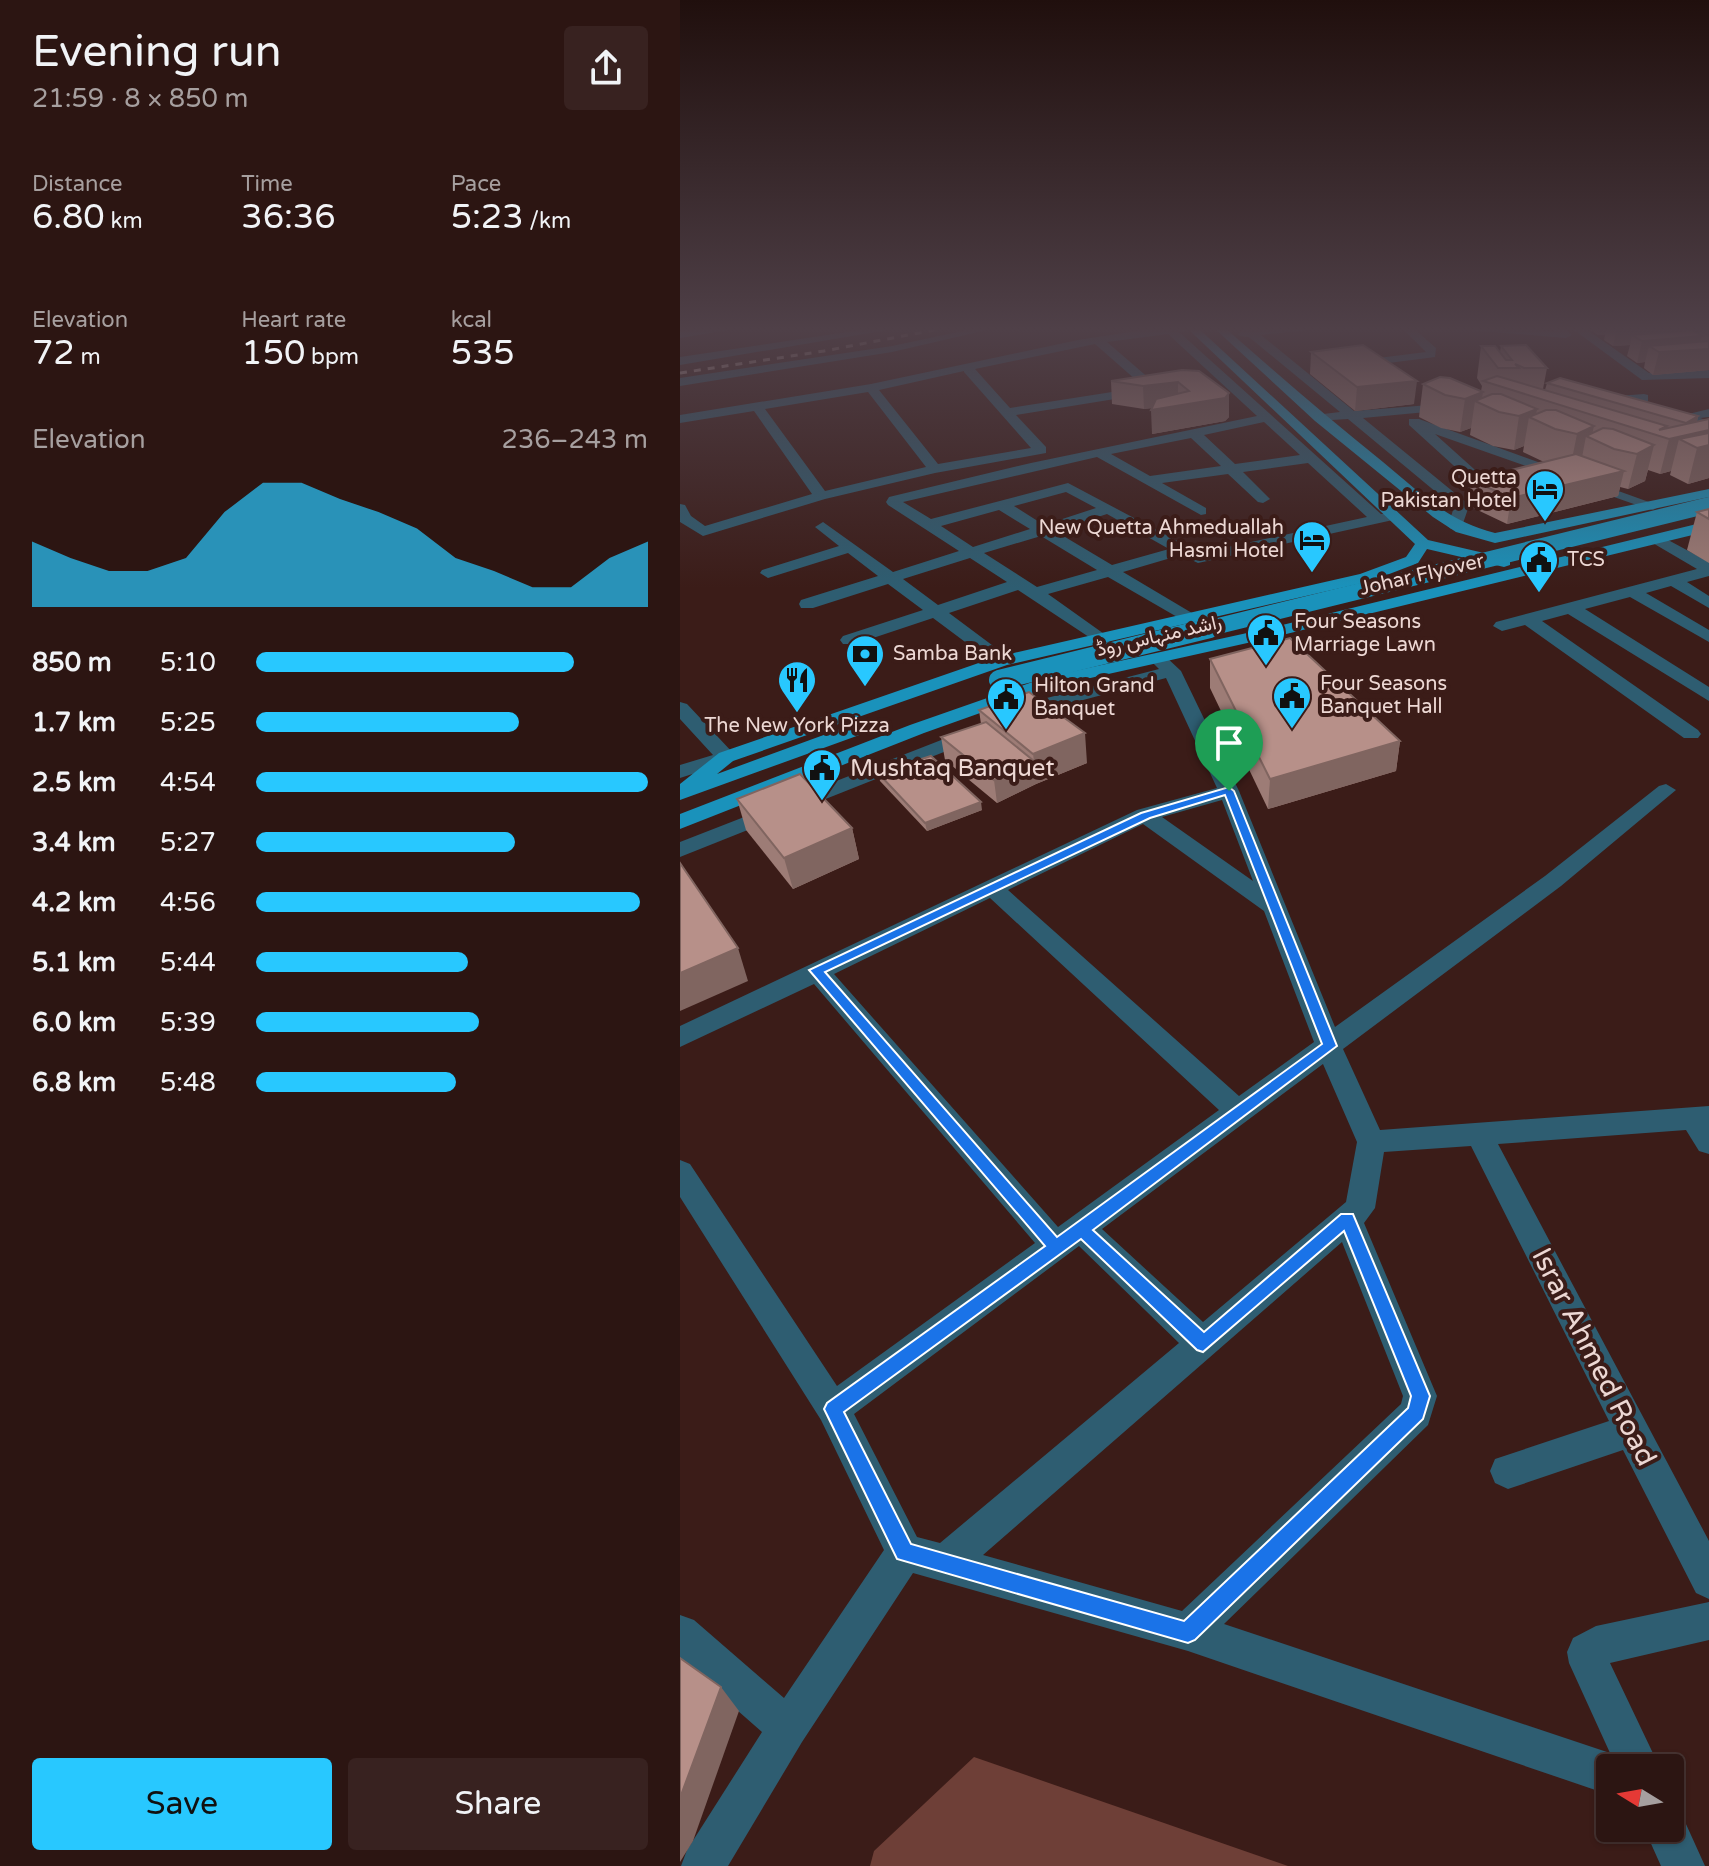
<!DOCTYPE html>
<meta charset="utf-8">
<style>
body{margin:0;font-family:"Varela Round",Vazirmatn,sans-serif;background:#382220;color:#f1f3f6;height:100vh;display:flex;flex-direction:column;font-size:30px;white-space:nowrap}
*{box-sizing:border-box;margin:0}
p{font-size:26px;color:#a69f9f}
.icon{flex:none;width:44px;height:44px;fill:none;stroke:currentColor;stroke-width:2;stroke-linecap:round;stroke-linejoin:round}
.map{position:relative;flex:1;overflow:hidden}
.drawer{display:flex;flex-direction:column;background:#2c1512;width:680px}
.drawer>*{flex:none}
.needle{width:52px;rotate:281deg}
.fabs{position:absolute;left:916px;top:1754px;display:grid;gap:16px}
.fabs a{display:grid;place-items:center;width:88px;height:88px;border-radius:8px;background:#2c1512;box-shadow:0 2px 6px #0004,0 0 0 2px #483432;font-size:40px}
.pin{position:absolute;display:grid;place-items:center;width:68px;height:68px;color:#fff;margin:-82px -34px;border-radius:50% 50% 50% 0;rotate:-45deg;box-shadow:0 0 8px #0007}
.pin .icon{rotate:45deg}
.round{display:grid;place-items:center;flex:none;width:84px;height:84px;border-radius:8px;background:#382220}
.head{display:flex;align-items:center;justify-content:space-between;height:136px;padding:0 32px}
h1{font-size:44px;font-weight:600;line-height:60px}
.stats{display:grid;grid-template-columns:repeat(3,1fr);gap:12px;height:136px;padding:8px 32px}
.stats div{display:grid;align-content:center}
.stats b{font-size:34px;font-weight:600}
.stats small{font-size:22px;font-weight:400}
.stats p{font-size:22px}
.chart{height:224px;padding:16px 32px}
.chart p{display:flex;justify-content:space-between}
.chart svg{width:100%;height:144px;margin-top:8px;fill:#28c8ff;opacity:.7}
.button{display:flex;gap:16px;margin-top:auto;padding:16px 32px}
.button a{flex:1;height:92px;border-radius:8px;background:#28c8ff;color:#111;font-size:32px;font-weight:600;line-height:92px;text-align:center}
.button a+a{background:#382220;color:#f1f3f6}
ul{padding:0 32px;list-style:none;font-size:26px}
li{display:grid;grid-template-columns:128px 96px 1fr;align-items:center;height:60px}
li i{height:20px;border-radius:10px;background:#28c8ff}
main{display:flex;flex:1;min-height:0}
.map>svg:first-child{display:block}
.green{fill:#6e3f37}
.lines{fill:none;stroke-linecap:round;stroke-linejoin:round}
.minor{fill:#2e5d71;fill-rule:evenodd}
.major{fill:#1a92bb;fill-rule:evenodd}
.rail{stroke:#bfa7a3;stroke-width:3;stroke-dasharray:7 7;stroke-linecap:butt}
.major-bridge-far1{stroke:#1a92bb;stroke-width:16}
.major-bridge{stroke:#1a92bb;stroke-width:20}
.wall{fill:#9d7c76}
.shaded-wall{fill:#806560}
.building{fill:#b79089;stroke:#806560;stroke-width:2}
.route{fill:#1a73e8;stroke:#fff;stroke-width:2;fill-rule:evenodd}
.labels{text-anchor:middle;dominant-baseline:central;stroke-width:8;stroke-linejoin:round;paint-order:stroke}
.far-poi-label{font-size:20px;fill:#edd8d4;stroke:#3b1c18;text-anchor:start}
.far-street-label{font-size:20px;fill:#edd8d4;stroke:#3b1c18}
.poi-label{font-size:24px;fill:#edd8d4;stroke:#3b1c18;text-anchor:start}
.near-street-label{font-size:28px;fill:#edd8d4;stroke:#3b1c18}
</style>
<main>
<section class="drawer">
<div class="head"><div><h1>Evening run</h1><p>21:59 · 8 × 850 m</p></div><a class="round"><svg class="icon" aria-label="share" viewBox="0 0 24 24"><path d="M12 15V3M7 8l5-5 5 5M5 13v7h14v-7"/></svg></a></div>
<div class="stats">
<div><p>Distance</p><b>6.80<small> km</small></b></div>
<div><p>Time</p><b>36:36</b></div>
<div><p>Pace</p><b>5:23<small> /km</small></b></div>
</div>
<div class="stats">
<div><p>Elevation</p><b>72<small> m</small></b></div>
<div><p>Heart rate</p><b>150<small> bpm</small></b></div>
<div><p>kcal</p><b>535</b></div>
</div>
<div class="chart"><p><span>Elevation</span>236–243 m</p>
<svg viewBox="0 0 160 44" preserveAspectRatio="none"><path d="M0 44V24L10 29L20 33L30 33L40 29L50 15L60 6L70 6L80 11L90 15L100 20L110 29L120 33L130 38L140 38L150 29L160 24V44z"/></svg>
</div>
<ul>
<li><b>850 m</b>5:10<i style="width:81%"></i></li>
<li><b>1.7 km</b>5:25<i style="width:67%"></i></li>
<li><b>2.5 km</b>4:54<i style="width:100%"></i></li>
<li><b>3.4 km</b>5:27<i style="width:66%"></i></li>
<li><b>4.2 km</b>4:56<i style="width:98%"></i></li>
<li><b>5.1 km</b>5:44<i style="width:54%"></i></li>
<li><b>6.0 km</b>5:39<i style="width:57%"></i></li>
<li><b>6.8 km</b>5:48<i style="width:51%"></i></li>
</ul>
<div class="button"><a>Save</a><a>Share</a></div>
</section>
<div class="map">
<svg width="1029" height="1866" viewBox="0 0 1029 1866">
<rect width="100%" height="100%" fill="#3b1c18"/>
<polygon class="green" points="294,1757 608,1866 190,1866 194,1851"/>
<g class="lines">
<g class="minor">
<polygon points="39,327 67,327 0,338 0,332"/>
<polygon points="200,327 225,327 0,365 0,357"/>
<polygon points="301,327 320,327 212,352 0,386 0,378 212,346"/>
<path d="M482,327H517L499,332L701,514H713V520L518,563L501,555L443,572L517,616L520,620L517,624L511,625L428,577L368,594L427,636L430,640L427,644L421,645L338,590L269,613L328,657L331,661L322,666L316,665L253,618L175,644H163L160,640L163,636L243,610L208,584L133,608H121L119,604L121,600L198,576L168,553L88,578L80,573L82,570L159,546L135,527L143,522L213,572L279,551L208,505L206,502L209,497L351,463L577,416L488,334L427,342L478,386V392L336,415L366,447V453L255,473L145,499L23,536L0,522V504L5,505L11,516L25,526L132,494L74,411L0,423V415L191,384L398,340ZM415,344L464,387L330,408L295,369ZM284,371V372L351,448L258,464L199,390ZM188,392L246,467L145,491L85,409ZM584,422L620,455L555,464L524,435ZM511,438L541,466L470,476L431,454ZM417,457L521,515L526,514V508L482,483L548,474L578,502L583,503L590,499L563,472L628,463L687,517L520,553L388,483L251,519L223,502ZM386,492L416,508L364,525L334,506ZM319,510L350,529L293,547L261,526ZM427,514L489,549L432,565L375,531ZM361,536L417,570L357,587L304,553ZM290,558L327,582L258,605L223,579Z"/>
<polygon points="559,327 574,330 634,327 629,330 581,335 674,411 762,404 763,407 757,411 683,418 787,503 789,506 781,529 771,529 768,526 774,507 668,419 635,421 635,415 660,412 569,337 560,336 558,334 562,331"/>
<polygon points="721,327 732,327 756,348 755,357 670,368 668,365 674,361 746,352"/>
<polygon points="782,327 873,331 870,327 882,327 892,335 886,338 788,330"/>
<polygon points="890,327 903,327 969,373 1029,370 1029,378 962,380"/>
<polygon points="964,394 968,395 968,401 925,405 919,401 925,397"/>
<polygon points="1029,409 1029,417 1020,418 1029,421 1029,429 996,417"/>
<polygon points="729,419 739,419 980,506 973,510 968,509 755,434 794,469 832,493 825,497 820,496 784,475 729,425"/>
<polygon points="977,534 1029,562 1029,576 1007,582 1029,596 1029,608 991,586 966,593 1029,630 1029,642 950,597 905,609 1029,687 1029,701 888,614 862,621 1018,730 1021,734 1018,738 1004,738 845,625 822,631 813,626 816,622 1017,569 971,542 969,539"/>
<path d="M478,654L484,655L501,671L559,791L655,1027L865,876L979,786L986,784L996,790L881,886L663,1049L700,1130L1029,1106V1154L1019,1151L1006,1130L818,1144L1029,1541V1599L1016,1593L943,1450L828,1489L815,1483L810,1471L815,1459L929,1421L791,1146L704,1152L695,1208L684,1223L757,1396L748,1425L544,1624L930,1753L889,1663L887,1652L893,1638L916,1626L1029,1602V1640L930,1663L980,1768H930V1795L508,1651L233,1573L122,1742L48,1866H1L7,1850L82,1732L0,1660V1615L14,1620L104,1698L204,1550L141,1420L0,1197V1160L10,1164L157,1386L355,1243L134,984L0,1047V1026L457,810L537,788L486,678L373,708L337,722L327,716L359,700L479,669L469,659ZM542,800L573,881L482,817ZM463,824L584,911L634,1042L559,1096L328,890ZM310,898L539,1110L378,1227L154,974ZM643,1064L677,1142L666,1202L523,1322L422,1229ZM662,1242L723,1396L721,1404L502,1611L303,1555ZM399,1246L499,1343L260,1543L237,1537L174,1414Z"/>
<polygon points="0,702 7,704 53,753 56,757 53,761 0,778 0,765 33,755 0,719"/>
<polygon points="292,728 299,730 302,734 299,738 0,857 0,842"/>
<polygon points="990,1808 1001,1813 1025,1866 981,1866 964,1828 990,1828"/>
</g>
<g class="major">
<polygon points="506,327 517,327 748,540 830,559 830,565 824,567 747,549 738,563 691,581 327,665 53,761 37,774 182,721 189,719 199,725 196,729 0,800 0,784 39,753 316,657 680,574 726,557 735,544"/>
<path d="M533,327H544C596,373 648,418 703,462C741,493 767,521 815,533L1029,489V497L815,543L776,532L753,517L635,421Z"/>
<polygon points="1029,521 1029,531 594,637 379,685 244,733 0,829 0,814 230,725 367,677 594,627"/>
</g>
<polyline class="rail" points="0,373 144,351 270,327"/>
<polyline class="major-bridge-far1" points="522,630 1029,505"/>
<polyline class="major-bridge" points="319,680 530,628"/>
</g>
<g class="wall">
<polygon points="910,327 1029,327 1029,370 973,375 964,368 965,362 957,363 947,356 950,345 933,346 924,340 925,335 918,335 910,330"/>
<polygon points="801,346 820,352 821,346 867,368 863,389 865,390 867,383 1018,416 1017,422 1029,430 1029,478 1008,484 990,475 991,471 980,474 968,470 965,481 948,489 940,487 938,496 827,524 787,505 791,480 864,462 843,452 844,446 834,450 813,446 790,435 791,428 780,432 761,428 739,417 743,384 801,391 802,386 797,378"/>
<polygon points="631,352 734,404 675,411 630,374"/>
<polygon points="502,370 549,393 549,417 545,421 472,434 472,408 464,409 432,404 431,381"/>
<polygon points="1029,509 1029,563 1007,550 1017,512"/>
<polygon points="530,659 720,741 716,771 588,809 530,688"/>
<polygon points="299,710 407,763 356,784 317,803 265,760 261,737 301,724"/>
<polygon points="198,773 302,810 247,831 200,781"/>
<polygon points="57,799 172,828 179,859 113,889 66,830"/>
</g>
<g class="shaded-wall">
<polygon points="577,327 595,327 595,328 577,330"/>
<polygon points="920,327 927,327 925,335 918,335"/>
<polygon points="937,327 995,327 992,339 999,338 1002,327 1029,327 1029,336 1019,330 1017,337 1022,336 1019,349 1026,349 1029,336 1029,370 973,375 979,352 969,346 965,362 957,363 962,341 952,335 950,345 933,346"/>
<polygon points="737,381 734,404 675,411 677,387"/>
<polygon points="498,382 498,405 464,409 463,386"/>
<polygon points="803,392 801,404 795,401 791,428 780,432 785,399"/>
<polygon points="549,393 549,417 545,421 472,434 471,410"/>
<polygon points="857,409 855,420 849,417 844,446 834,450 839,416"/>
<polygon points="1018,416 1014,433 1029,430 1029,478 1008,484 1017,448 999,439 991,471 980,474 989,439 1002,436 1006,423"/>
<polygon points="914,426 911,439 906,436 901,463 890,469 897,434"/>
<polygon points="974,445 965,481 948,489 957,454"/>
<polygon points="944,471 938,496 827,524 831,498"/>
<polygon points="405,733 407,763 356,784 317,803 314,780 354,761 353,754"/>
<polygon points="720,741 716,771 588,809 590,779"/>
<polygon points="301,802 302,810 247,831 245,823"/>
<polygon points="172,828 179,859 113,889 104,858"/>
<polygon points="58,948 68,981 0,1011 0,973"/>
<polygon points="41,1687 59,1711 13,1841 0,1862 0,1798"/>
</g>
<g class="building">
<polygon points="1029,329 1029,336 1019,330"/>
<polygon points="1012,330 1022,336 962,341 952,335"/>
<polygon points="1029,341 1029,349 979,352 969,346"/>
<polygon points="683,345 737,381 677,387 631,352"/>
<polygon points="846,345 867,368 844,368 835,364 839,368 818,368 801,346 815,346 826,360 832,360 821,346"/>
<polygon points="502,370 519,371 549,393 545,398 471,410 476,399 509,391 498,382 463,386 431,381"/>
<polygon points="817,376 987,426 979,430 1029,419 1029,430 989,439 803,381"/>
<polygon points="760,377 770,378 803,392 785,399 765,395 743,384"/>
<polygon points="880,378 1018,416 1006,423 867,383"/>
<polygon points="812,394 821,394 857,409 839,416 819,412 795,401"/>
<polygon points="866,410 876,410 914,426 897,434 875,429 849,417"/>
<polygon points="923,428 933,429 974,445 957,454 934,449 906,436"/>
<polygon points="1029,433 1029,445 1017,448 999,439"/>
<polygon points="896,454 944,471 831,498 791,480"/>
<polygon points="1029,509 1029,519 1017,512"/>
<polygon points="610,638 720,741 590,779 530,659"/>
<polygon points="349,692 405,733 353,754 299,710"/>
<polygon points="306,722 354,761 314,780 261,737"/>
<polygon points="251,756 301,802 245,823 198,773"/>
<polygon points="120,774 172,828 104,858 57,799"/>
<polygon points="0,863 58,948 0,973"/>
<polygon points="0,1658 41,1687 0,1798"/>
</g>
<linearGradient id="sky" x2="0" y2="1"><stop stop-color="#200f0d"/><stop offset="0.56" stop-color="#4f4048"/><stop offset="1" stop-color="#4f4048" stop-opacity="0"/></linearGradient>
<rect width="1029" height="588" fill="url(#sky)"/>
<path class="route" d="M549,787L554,791L657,1046L413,1230L524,1332L661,1214H673L750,1396L743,1419L515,1640L508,1643L217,1559L147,1415L144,1409L147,1403L365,1246L129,970L461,813ZM545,795L642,1044L377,1237L145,972L470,818ZM664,1231L731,1396L728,1408L504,1621L231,1544L164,1412L401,1239L517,1350L523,1352Z"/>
<defs>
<symbol id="hotel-pin" viewBox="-11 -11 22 30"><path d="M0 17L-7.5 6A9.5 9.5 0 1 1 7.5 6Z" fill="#28c8ff" stroke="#3b1c18"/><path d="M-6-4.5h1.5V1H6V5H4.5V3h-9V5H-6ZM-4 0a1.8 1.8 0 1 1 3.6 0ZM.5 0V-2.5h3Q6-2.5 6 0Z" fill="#111"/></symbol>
<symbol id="civic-pin" viewBox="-11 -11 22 30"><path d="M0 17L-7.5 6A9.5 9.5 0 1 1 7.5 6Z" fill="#28c8ff" stroke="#3b1c18"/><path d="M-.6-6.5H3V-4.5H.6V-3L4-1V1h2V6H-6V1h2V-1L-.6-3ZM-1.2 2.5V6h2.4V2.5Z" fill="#111"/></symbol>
<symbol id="bank-pin" viewBox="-11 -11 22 30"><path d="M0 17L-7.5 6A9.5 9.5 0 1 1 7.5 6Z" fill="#28c8ff" stroke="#3b1c18"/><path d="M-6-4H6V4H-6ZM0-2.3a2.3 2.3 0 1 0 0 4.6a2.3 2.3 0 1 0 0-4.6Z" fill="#111"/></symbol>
<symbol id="restaurant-pin" viewBox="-11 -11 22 30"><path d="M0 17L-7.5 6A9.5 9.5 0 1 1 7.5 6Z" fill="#28c8ff" stroke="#3b1c18"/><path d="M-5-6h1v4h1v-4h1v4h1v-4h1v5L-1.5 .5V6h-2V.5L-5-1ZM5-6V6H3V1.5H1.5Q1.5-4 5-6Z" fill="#111"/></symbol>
</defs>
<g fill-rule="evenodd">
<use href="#hotel-pin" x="843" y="467" width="44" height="60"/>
<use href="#hotel-pin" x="610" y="518" width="44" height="60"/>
<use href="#civic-pin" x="837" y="538" width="44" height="60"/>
<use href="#civic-pin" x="564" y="611" width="44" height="60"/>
<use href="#bank-pin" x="163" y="632" width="44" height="60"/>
<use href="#restaurant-pin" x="95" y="658" width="44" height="60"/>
<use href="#civic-pin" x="590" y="674" width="44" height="60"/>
<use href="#civic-pin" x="304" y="675" width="44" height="60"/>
<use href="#civic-pin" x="120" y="746" width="44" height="60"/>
</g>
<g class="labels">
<g class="far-poi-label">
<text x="837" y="478" text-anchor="end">Quetta<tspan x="837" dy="23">Pakistan Hotel</tspan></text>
<text x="604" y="528" text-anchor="end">New Quetta Ahmeduallah<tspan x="604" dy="23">Hasmi Hotel</tspan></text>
<text x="887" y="560">TCS</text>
<text x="614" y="622">Four Seasons<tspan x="614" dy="23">Marriage Lawn</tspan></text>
<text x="213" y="654">Samba Bank</text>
<text x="640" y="684">Four Seasons<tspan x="640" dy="23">Banquet Hall</tspan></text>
<text x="354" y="686">Hilton Grand<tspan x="354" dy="23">Banquet</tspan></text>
<text x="117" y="726" text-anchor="middle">The New York Pizza</text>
</g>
<g class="far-street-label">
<text transform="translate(742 575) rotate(-13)">Johar Flyover</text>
<text transform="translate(479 636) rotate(-13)">راشد منہاس روڈ</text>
</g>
<g class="poi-label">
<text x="170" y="768">Mushtaq Banquet</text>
</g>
<g class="near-street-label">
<text transform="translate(914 1357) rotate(63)">Israr Ahmed Road</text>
</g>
</g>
</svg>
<div class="fabs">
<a><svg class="needle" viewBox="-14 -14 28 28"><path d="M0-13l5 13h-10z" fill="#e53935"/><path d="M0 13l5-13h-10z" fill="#a69f9f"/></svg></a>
</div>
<div class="pin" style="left:549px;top:791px;background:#1e9e55"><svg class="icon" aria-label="arrive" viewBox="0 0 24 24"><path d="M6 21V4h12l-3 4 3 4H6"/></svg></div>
</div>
</main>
